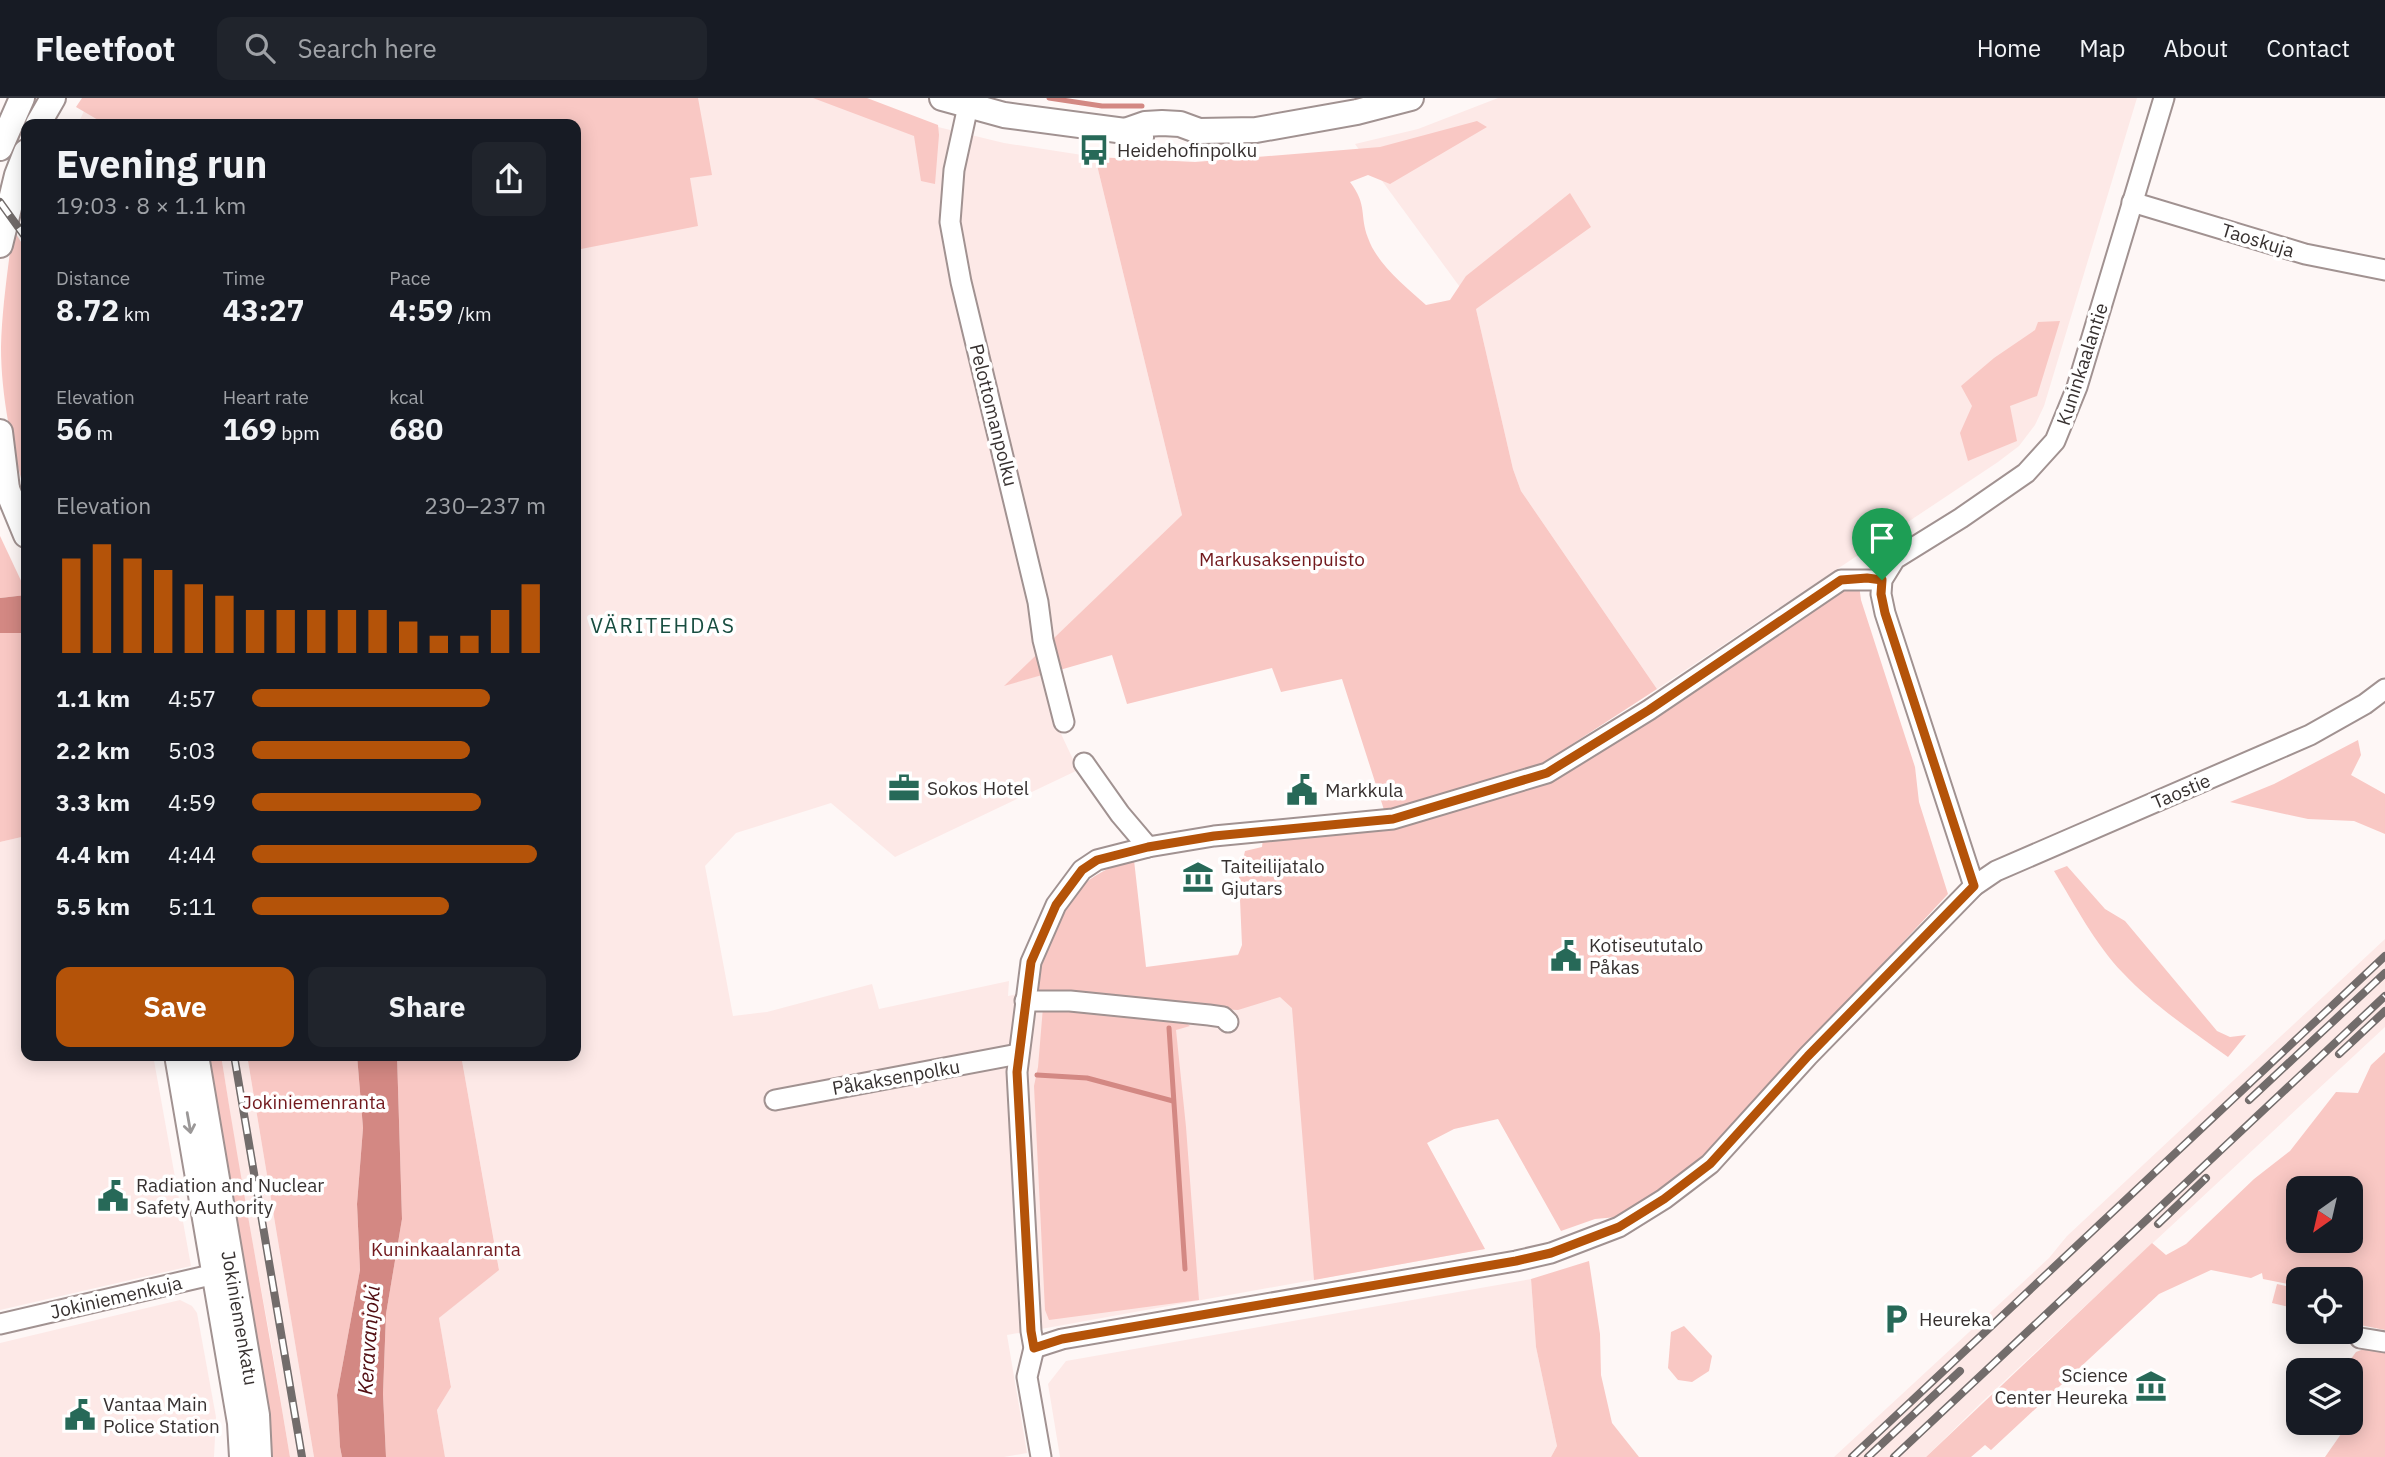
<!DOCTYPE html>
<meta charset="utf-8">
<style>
body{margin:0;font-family:"IBM Plex Sans",sans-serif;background:#20242c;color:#f1f3f6;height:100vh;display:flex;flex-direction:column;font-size:26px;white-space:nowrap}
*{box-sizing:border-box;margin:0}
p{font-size:23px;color:#9ea1a6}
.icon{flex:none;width:38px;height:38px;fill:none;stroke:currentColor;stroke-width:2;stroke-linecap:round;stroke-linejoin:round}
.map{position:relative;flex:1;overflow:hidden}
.drawer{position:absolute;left:21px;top:21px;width:560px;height:942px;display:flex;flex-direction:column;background:#171b24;border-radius:14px;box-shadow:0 4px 18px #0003}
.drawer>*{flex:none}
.needle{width:46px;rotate:214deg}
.buttons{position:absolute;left:2286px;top:1078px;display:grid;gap:14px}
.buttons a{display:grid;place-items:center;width:77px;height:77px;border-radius:14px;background:#171b24;box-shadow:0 4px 18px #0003;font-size:35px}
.pin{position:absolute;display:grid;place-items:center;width:60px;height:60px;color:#fff;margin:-72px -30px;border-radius:50% 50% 50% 0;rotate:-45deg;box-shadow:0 0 7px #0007}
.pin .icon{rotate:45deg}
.round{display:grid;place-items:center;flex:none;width:74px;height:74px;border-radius:14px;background:#20242c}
.headline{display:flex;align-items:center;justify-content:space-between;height:119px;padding:0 35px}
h1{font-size:38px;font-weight:700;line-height:52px}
.figures{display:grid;grid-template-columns:repeat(3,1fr);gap:10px;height:119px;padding:7px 35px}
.figures div{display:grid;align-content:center}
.figures b{font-size:30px;font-weight:700}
.figures small{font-size:19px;font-weight:400}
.figures p{font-size:19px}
.chart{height:196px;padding:14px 35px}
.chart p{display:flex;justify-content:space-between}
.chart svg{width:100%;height:126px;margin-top:7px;stroke:#b45309;stroke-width:6}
.action{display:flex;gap:14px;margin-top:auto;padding:14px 35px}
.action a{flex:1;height:80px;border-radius:14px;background:#b45309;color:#fff;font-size:28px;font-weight:700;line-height:80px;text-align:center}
.action a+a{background:#20242c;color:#f1f3f6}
ul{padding:0 35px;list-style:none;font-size:23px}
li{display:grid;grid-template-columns:112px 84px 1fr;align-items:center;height:52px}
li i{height:18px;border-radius:9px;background:#b45309}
header{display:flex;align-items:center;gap:42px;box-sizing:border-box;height:98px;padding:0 35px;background:#171b24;border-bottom:2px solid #363941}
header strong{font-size:33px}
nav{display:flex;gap:38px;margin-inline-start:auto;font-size:24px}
.search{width:490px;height:63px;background:#20242c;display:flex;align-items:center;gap:18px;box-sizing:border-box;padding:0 24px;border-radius:14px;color:#9ea1a6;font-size:26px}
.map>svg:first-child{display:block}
.built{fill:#fde9e7}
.green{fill:#f9c8c4;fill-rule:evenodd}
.water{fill:#d38883}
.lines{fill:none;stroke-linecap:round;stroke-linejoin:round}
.stream{stroke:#d38883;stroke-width:5}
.minor-casing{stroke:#a19291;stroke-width:23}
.major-casing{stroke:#a19291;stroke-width:28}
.minor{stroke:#fff;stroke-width:19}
.major{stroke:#fff;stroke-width:24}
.rail-casing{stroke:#726c6b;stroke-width:8}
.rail{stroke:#fff;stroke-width:5;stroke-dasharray:16;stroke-linecap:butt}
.oneway{stroke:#9b9898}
.route-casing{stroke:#fff;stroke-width:14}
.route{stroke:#b45309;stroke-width:9}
.labels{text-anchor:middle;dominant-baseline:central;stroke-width:7;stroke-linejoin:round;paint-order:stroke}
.poi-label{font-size:19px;fill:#373130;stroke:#fff;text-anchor:start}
.street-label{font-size:19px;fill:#373130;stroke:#fff}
.park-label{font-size:19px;fill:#72191d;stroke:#fff}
.neighbourhood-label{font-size:21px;letter-spacing:2px;fill:#184d40;stroke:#fff}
.water-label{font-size:21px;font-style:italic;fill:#510d11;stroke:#fff}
</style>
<header>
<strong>Fleetfoot</strong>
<div class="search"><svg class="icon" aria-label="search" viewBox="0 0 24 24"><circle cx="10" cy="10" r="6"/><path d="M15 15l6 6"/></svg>Search here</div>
<nav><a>Home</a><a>Map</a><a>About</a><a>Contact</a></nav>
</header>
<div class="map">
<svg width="2385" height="1359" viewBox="0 0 2385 1359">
<rect width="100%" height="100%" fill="#fef7f6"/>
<g class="built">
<polygon points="90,0 856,0 938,29 1004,45 1095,59 1182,417 1006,587 1041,577 1055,623 1078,672 895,759 831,705 736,735 705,768 733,918 767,914 872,886 879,911 1009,883 1008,898 1145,870 1260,853 1423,1038 1485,1151 1007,1237 1027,1355 1004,1359 445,1359 437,1312 451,1288 439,1220 499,1171 461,957 576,957 576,26 78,26"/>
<polygon points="1498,0 2137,0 2044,308 2035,327 2019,348 1998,364 1657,591 1521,393 1513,371 1476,211 1355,46 1418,31"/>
<polygon points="26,738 26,957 153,957 191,1168 0,1212 0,744"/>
<polygon points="2385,841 2385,929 1983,1303 1926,1359 1834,1359 2049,1160 2067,1138"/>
<polygon points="221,957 247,957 314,1359 290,1359 270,1239 238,1066"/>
<polygon points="1531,1181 1536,1249 1557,1348 1551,1359 1060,1359 1048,1286 1066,1263"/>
<polygon points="180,1202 192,1208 197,1215 216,1319 214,1359 0,1359 0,1245"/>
</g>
<g class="green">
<polygon points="82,0 698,0 712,77 690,80 698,128 576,152 576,26 105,26 76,9"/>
<polygon points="813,0 867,0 938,27 939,37 935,86 921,83 914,38"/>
<path d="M1477,23L1487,29L1390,86L1368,77L1350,84C1368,108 1359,116 1368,140C1377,166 1406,189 1426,207L1450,202L1466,178L1570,95L1591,129L1476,211L1513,371L1521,393L1657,591L1540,667L1385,715L1342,581L1281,594L1272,570L1127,606L1112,557L1004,588L1182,417L1095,59L1195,64L1380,49Z"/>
<path d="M13,131L26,152V397C12,351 1,298 1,249C2,210 8,170 13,131Z"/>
<polygon points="2060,223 2037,298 2010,308 2017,343 1968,363 1960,335 1972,308 1961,288 1994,260 2035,232 2038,224"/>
<polygon points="0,438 24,489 26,497 0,500"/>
<path d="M1842,487H1859L1861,502L1915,669L1919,704L1948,796L1702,1059L1660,1093L1617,1119L1595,1121L1561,1133L1498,1021L1454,1031L1427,1045L1485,1151L1314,1182L1292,910L1280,899L1238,912L1172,909L1050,896L1042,892L1032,894C1053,830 1061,780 1134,762L1146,869L1238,857L1242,847L1239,779L1245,753L1262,749L1263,740L1519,689Z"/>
<polygon points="0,535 26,535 26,738 0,744"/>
<polygon points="2358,642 2361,657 2351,677 2385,696 2385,736 2354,723 2308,721 2230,704 2274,686"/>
<path d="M2067,768L2105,811L2125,823L2217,933L2230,939L2246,937L2228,959C2192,933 2153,907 2123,875C2095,846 2075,807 2054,773Z"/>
<polygon points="1043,909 1182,922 1190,928 1176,932 1186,1029 1199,1202 1049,1222 1045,1212 1034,988 1038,969"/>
<path d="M2385,954V1232L2350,1225V1181H2298V1188L2263,1181L2262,1175L2251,1180L2211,1172L2159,1196L1991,1352L1985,1347L1971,1359H1926L2152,1145L2166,1157L2186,1146L2254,1081L2290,1053L2336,994L2358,995L2371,967ZM2298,1090H2350V1143H2298Z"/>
<path d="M206,957H221C242,1092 268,1225 290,1359H270Z"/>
<polygon points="247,957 357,957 363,1030 357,1106 360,1172 337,1297 340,1349 342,1359 314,1359"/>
<polygon points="397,957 461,957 499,1172 439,1220 451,1289 437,1312 445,1359 386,1359 383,1296 386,1216 402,1121"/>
<polygon points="1589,1163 1600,1236 1601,1277 1612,1325 1639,1359 1551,1359 1557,1348 1536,1249 1531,1181"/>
<polygon points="2277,1186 2298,1191 2298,1211 2272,1205"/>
<polygon points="1684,1228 1712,1258 1709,1273 1692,1284 1678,1282 1668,1270 1671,1234"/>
<polygon points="2366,1250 2385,1253 2385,1359 2325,1359 2357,1313 2350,1309 2350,1272 2343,1272 2356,1254"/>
</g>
<g class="water">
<polygon points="26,497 26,535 0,535 0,500"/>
<polygon points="357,957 397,957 402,1121 386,1216 383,1296 386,1359 342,1359 340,1349 337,1297 360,1172 357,1106 363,1030"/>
</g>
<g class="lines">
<g class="stream">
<polyline points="1049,0 1102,8 1142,8"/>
<polyline points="1169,930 1185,1171"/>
<polyline points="1037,977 1087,980 1173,1003"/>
</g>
<defs>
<g id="minor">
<polyline points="968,8 954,72 950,124 961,184 1038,504 1043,542 1064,624"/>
<polyline points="2132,104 2305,156 2385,172"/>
<polyline points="1084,665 1120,716 1148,749"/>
<polyline points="1974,788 1885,515 1881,496 1882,482 1895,461 1961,420 2026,375 2055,343 2077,289 2164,0"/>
<polyline points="1025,903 1070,903 1209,917 1223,919 1228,924"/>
<polyline points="775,1002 1018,956"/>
<polyline points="0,1226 228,1173"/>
<polyline points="2360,1240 2385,1244"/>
<polyline points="1034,1250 1062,1241 1516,1163 1551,1155 1619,1129 1664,1101 1710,1066 1808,958 1974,788 1996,773 2310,637 2365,606 2385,591"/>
<polyline points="1041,1359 1027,1279 1034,1250 1031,1233 1017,974 1031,864 1056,807 1082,772 1097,762 1148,749 1214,738 1393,721 1547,675 1649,612 1841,482 1882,482"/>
</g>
<g id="major">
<polyline points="942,0 1004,17 1125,33 1141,39"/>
<polyline points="38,26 53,0"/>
<polyline points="1125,33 1145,26 1162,25 1180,26 1199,33 1256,32 1357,14 1411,0"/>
<polyline points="0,50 22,0"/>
<polyline points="0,147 17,77 26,54"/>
<polyline points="0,334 7,391"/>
<polyline points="0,380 7,391 26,437"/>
<polyline points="177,957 240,1325 242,1359"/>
<polyline points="196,957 257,1317 259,1359"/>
</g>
</defs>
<use href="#minor" class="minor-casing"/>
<use href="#major" class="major-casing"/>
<use href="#minor" class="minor"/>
<use href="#major" class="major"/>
<defs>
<g id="rail">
<polyline points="0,104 26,140"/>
<polyline points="2339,956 2385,913"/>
<polyline points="234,957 302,1359"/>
<polyline points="2249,1002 2385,875"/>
<polyline points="2158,1126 2206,1080"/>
<polyline points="1852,1359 2385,858"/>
<polyline points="1868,1359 1960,1273"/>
<polyline points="1894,1359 2385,898"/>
</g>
</defs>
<use href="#rail" class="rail-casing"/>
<use href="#rail" class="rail"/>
</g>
<defs><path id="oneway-shaft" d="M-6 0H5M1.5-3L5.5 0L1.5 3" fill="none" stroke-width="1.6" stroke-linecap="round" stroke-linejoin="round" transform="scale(1.75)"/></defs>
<use class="oneway" href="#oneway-shaft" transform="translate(189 1025) rotate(80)"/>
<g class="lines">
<defs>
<polygon id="route" points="1867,480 1882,482 1881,496 1885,515 1974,788 1808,958 1710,1066 1664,1101 1619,1129 1551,1155 1516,1163 1062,1241 1034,1250 1031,1233 1017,974 1031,864 1056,807 1082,772 1097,762 1148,749 1214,738 1393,721 1547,675 1649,612 1841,482"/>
</defs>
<use href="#route" class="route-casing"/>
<use href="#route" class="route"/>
</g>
<defs>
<symbol id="bus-bare" viewBox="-9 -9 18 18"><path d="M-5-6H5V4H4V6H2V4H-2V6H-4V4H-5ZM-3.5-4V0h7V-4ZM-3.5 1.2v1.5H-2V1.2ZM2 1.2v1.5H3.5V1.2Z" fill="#276958" stroke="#fff" stroke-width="2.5" paint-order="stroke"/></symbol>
<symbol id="office-bare" viewBox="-9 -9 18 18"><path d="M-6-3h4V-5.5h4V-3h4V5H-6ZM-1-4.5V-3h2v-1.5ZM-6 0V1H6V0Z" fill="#276958" stroke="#fff" stroke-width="2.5" paint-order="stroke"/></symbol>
<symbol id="civic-bare" viewBox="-9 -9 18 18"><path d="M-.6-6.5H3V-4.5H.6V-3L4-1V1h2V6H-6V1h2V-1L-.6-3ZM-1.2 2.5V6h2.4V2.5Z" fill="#276958" stroke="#fff" stroke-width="2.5" paint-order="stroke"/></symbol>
<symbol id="museum-bare" viewBox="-9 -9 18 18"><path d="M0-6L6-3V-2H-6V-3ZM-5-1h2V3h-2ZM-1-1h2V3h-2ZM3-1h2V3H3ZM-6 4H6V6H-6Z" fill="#276958" stroke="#fff" stroke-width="2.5" paint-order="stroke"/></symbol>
<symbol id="parking-bare" viewBox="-9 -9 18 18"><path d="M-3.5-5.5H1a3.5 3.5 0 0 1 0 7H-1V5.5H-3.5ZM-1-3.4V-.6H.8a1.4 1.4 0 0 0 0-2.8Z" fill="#276958" stroke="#fff" stroke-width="2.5" paint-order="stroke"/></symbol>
</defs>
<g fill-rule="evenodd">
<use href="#bus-bare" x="1072" y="30" width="44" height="44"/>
<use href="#office-bare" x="882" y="668" width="44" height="44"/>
<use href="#civic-bare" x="1280" y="670" width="44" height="44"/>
<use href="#museum-bare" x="1176" y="757" width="44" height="44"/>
<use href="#civic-bare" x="1544" y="836" width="44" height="44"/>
<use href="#civic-bare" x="91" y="1076" width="44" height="44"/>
<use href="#parking-bare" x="1874" y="1199" width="44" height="44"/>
<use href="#museum-bare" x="2129" y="1266" width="44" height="44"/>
<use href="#civic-bare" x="58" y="1295" width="44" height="44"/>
</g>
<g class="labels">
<g class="poi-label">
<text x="1117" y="52">Heidehofinpolku</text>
<text x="927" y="690">Sokos Hotel</text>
<text x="1325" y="692">Markkula</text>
<text x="1221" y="768">Taiteilijatalo<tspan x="1221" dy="22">Gjutars</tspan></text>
<text x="1589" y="847">Kotiseututalo<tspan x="1589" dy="22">Påkas</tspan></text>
<text x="136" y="1087">Radiation and Nuclear<tspan x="136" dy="22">Safety Authority</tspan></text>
<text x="1919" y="1221">Heureka</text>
<text x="2128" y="1277" text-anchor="end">Science<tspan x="2128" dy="22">Center Heureka</tspan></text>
<text x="103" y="1306">Vantaa Main<tspan x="103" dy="22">Police Station</tspan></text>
</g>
<g class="street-label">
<text transform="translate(2258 142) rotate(17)">Taoskuja</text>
<text transform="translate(2082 266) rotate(-72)">Kuninkaalantie</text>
<text transform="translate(994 317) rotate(76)">Pelottomanpolku</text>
<text transform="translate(2181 693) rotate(-23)">Taostie</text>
<text transform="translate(896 979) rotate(-10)">Påkaksenpolku</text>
<text transform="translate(116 1199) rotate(-13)">Jokiniemenkuja</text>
<text transform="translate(240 1220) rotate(80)">Jokiniemenkatu</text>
</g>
<g class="park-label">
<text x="1282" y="461">Markusaksenpuisto</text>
<text x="314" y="1004">Jokiniemenranta</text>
<text x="446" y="1151">Kuninkaalanranta</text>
</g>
<g class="neighbourhood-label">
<text x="663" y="527">VÄRITEHDAS</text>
</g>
<g class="water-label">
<text transform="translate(368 1242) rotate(-86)">Keravanjoki</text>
</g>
</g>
</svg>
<div class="buttons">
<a><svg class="needle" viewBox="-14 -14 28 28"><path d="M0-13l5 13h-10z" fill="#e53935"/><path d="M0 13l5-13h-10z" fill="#9ea1a6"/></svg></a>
<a><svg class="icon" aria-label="locate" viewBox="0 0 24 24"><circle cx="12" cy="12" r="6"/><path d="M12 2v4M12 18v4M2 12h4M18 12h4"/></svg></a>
<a><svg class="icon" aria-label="layers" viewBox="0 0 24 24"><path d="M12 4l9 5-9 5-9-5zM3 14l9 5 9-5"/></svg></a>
</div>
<div class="pin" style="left:1882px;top:482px;background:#1e9e55"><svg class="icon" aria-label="arrive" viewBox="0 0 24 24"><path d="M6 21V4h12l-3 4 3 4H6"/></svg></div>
<section class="drawer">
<div class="headline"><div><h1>Evening run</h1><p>19:03 · 8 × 1.1 km</p></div><a class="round"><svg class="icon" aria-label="share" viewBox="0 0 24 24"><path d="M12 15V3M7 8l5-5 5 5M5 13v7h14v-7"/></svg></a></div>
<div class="figures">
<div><p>Distance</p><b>8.72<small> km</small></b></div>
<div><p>Time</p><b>43:27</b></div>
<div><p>Pace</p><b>4:59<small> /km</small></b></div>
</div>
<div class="figures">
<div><p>Elevation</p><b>56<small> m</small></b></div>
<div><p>Heart rate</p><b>169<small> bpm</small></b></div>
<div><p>kcal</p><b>680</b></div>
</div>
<div class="chart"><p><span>Elevation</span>230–237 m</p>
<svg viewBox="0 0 160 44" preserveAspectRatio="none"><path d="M5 44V11M15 44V6M25 44V11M35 44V15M45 44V20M55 44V24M65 44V29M75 44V29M85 44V29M95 44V29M105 44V29M115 44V33M125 44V38M135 44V38M145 44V29M155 44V20"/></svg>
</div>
<ul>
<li><b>1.1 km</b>4:57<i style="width:81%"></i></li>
<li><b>2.2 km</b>5:03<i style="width:74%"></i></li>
<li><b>3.3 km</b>4:59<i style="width:78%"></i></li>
<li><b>4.4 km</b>4:44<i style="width:97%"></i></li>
<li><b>5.5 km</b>5:11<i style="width:67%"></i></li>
</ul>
<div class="action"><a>Save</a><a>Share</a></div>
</section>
</div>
